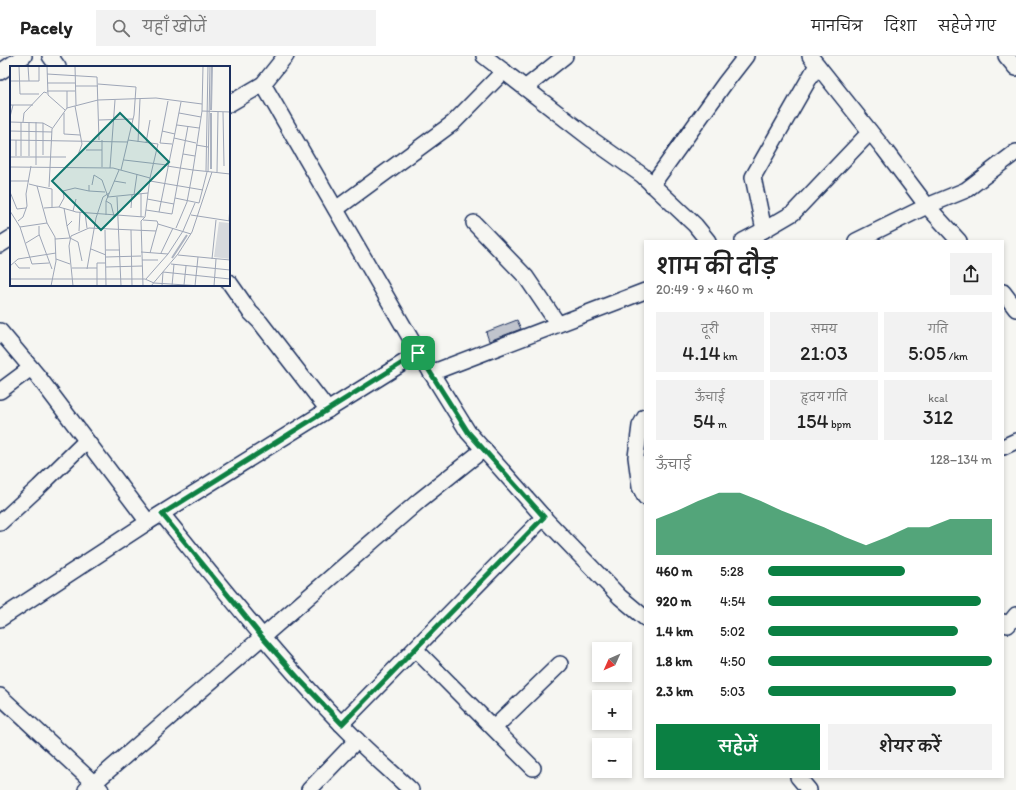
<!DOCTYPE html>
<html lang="hi">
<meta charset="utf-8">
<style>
body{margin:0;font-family:Itim,"Playpen Sans Deva",sans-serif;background:#f2f2f2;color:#222;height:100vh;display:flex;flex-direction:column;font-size:15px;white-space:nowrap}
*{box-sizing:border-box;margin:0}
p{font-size:13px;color:#767676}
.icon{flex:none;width:22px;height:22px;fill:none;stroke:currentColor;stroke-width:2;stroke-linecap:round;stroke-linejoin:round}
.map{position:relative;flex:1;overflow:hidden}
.panel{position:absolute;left:644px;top:184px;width:360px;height:538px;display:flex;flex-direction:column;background:#fff;border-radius:0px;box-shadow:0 2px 6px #0003}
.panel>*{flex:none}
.needle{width:26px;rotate:225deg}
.tools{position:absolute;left:592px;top:586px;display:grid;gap:8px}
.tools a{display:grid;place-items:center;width:40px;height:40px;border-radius:0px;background:#fff;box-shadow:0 2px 6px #0003;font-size:20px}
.pin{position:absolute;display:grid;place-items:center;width:34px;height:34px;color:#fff;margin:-17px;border-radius:8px;box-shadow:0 2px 6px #0006}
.round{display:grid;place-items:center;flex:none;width:42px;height:42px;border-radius:0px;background:#f2f2f2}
.head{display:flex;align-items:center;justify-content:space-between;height:68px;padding:0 12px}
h1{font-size:22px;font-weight:600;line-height:30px}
.figures{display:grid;grid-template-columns:repeat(3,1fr);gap:6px;height:68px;padding:4px 12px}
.figures div{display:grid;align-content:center;border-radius:0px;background:#f2f2f2;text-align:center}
.figures b{font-size:20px;font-weight:600}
.figures small{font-size:11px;font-weight:400}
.figures p{font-size:11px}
.chart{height:112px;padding:8px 12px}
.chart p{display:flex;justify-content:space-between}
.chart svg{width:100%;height:72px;margin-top:4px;fill:#0b8043;opacity:.7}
.cta{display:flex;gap:8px;margin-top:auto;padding:8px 12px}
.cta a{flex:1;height:46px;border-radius:0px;background:#0b8043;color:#fff;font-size:16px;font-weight:600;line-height:46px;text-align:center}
.cta a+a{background:#f2f2f2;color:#222}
ul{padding:0 12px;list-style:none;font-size:13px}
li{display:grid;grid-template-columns:64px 48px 1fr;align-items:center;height:30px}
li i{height:10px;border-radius:5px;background:#0b8043}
header{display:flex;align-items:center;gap:24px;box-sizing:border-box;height:56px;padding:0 20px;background:#fff;border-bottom:1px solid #e0e0e0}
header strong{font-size:19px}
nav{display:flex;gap:22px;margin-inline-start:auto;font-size:14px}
.search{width:280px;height:36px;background:#f2f2f2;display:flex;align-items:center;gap:10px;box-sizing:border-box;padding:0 14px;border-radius:0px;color:#767676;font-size:15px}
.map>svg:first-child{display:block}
.building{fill:#c0c4cd;stroke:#1b2f5e}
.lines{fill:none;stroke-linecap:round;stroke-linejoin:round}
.street-casing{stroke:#1b2f5e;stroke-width:18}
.street{stroke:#f6f6f2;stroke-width:15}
.route-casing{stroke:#fff;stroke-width:8}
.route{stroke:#0b8043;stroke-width:5}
.inset-river{fill:none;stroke:#abb2c0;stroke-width:2}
.inset-road{fill:none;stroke:#9ea6b7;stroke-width:1}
.view{fill:#0f766e;fill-opacity:0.15;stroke:#0f766e;stroke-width:2}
.inset-edge{fill:none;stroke:#1b2f5e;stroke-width:2}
</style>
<header>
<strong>Pacely</strong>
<div class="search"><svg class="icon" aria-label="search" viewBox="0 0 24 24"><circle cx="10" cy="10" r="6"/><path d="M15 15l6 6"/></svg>यहाँ खोजें</div>
<nav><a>मानचित्र</a><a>दिशा</a><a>सहेजे गए</a></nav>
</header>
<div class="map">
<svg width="1016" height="734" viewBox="0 0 1016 734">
<rect width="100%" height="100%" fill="#f6f6f2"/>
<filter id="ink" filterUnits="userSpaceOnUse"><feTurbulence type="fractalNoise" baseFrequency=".025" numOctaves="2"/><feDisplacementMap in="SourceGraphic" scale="8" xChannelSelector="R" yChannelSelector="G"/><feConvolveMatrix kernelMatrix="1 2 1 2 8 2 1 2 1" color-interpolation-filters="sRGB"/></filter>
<g filter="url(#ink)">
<polygon class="building" points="517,264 521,273 489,285 486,276"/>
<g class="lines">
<defs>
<g id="street">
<polyline points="50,0 58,11"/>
<polyline points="484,0 591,83 642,119 695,169 708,185"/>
<polyline points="810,0 884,93 927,150 959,185"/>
<polyline points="1006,0 1016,12"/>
<polyline points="0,16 24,0"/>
<polyline points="263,28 419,297 468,376 547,465 620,541 645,562"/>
<polyline points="525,32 565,0"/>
<polyline points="229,48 263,28 283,3 286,0"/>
<polyline points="652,129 725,27 746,0"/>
<polyline points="336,153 453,67 504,15"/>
<polyline points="474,167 526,221 558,268"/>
<polyline points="764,174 753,121 817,9"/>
<polyline points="743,185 764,174 793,157 870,76"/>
<polyline points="856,185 927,150 966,134 1016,96"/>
<polyline points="0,189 11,182"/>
<polyline points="229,226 250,256 260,266 328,354"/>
<polyline points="1003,236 1016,253"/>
<polyline points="0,275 37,319 148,466"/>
<polyline points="431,317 645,235"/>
<polyline points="0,335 31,312"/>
<polyline points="645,361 640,370 636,401 640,431 645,441"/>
<polyline points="1003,391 1016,385"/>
<path d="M162,458C225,535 287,614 357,684C374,701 393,717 411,734"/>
<polyline points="0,467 39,431 86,385"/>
<polyline points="0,563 148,466 419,297"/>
<polyline points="1003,566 1008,569 1016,559"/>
<polyline points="415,593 533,712"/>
<polyline points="0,640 101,734"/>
<polyline points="341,668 544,461"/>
<polyline points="494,672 560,608"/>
<polyline points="798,721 809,734"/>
<polyline points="86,734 420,444 484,393"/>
<polyline points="309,734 357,684"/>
</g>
</defs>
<use href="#street" class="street-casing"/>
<use href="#street" class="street"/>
</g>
</g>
<g class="lines" filter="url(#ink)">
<defs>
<polygon id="route" points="418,297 468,376 544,461 342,668 300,624 262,581 162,458"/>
</defs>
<use href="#route" class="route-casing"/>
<use href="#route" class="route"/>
</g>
<g transform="translate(10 10)">
<rect width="220" height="220" fill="#f6f6f2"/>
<path d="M209,156L220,157V193L204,191Z" fill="#d6d9dd"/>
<path class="inset-river" d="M201,44L202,0M201,103V47M162,192L177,169"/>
<path class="inset-road" d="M9,0L10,28H29M18,0L19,15M37,0L38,29L55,44M65,0L66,39M193,0L192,45L183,104L202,106M37,8L87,11L89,74M0,15H29V0M37,17H65M88,18L126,21L124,49L111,104M65,20H88M37,25H65M171,36L164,72L186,77M0,39H23M65,40L72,78L68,89M57,42V25M192,45L220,46M213,46L214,100M54,47V68L70,69M169,47L191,51M0,51L3,39M89,54L123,53M0,56L33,57L42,62M13,56L14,47L34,26L37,27M167,59L189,62M0,65L42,66M152,65L165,68M0,74L118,76M6,74V90M92,74V101M118,74L148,78L140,112L135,151L131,155L133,220M128,76L130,33M136,77L140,54M150,77L158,35M150,77L162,78M186,79L198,81M76,84H92M173,88L185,90M33,89V57M11,90V56M19,90V56M0,91H56M114,94L157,99M26,99V56M157,100L183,104L177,136L166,162M0,101L103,102L140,112M100,102L105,34M196,105L198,0M198,106L200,0M207,106L208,46M0,115H19M104,115L116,117M140,115L193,124M19,118L27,120L37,157L45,171L46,195L41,220M79,119V125L95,126M82,119L84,109L92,114L98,131L138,127M27,120L42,123V141M39,121L42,63L57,42L88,34L146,32L192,38M0,126L7,143L16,142M124,129L127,108M107,131L111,220M165,132L189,137L197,106M66,133L63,145L66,146L134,151M137,133L164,138M96,135L101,138L104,150M49,141L54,132L53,125L65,122L79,125M34,142L49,141L63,145M54,142L57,160M121,142L122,129M136,144L162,148L178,60M0,145L10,161L22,198L39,197M149,146L164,72M75,147L77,162M96,149V135L109,104M181,149L220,155M131,151V128M133,154L147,155L148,158L181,168M8,155L13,151L17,140L16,128L21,100M62,155L57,160L60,172L68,176L72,195M219,155L220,140M29,160V168L42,203M10,161L37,157M95,164L96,220M121,164L122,220M69,165L70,146M45,173L60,172M16,177L29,169M81,183L96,189M96,184H110M131,186L158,188L173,165L185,137M140,187L148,158M151,187L163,162M168,189L220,194M96,191L131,190M46,193L60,198M202,193L206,154M132,194H148M5,197L9,202H20M161,198L220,204M0,200L8,193L46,187M96,201L132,200M62,202H87M77,203L86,152L93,131L99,127M0,213H135L144,217L192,220M136,213L158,188M174,219L176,200M63,220L59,180L61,170L79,162L146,165M87,220V197H96M141,220L168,188L182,166L202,106L220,108M152,220L153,206L220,213M162,220L164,198M185,220L188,191M204,220L206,193"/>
<path class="view" d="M110,47L159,96L91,164L42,115Z"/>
<rect width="220" height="220" class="inset-edge"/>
</g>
</svg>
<div class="tools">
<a><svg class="needle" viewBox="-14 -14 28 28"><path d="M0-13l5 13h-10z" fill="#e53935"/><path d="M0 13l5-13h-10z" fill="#767676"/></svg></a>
<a>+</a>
<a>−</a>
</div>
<div class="pin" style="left:418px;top:297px;background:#1e9e55"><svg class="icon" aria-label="arrive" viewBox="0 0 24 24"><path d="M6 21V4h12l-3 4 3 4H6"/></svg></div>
<section class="panel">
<div class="head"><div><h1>शाम की दौड़</h1><p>20:49 · 9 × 460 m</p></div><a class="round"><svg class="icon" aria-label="share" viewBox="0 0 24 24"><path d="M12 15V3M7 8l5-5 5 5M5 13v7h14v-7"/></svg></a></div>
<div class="figures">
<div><p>दूरी</p><b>4.14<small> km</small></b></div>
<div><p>समय</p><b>21:03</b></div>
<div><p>गति</p><b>5:05<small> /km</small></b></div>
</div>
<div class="figures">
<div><p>ऊँचाई</p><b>54<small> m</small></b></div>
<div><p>हृदय गति</p><b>154<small> bpm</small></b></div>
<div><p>kcal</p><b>312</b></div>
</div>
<div class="chart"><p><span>ऊँचाई</span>128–134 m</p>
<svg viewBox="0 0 160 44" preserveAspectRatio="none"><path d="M0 44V22L10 17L20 11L30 6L40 6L50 11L60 17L70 22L80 27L90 33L100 38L110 33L120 27L130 27L140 22L150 22L160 22V44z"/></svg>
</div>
<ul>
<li><b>460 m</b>5:28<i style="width:61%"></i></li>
<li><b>920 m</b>4:54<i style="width:95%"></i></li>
<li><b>1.4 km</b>5:02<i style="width:85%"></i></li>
<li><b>1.8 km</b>4:50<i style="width:100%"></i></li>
<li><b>2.3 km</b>5:03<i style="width:84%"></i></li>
</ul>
<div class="cta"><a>सहेजें</a><a>शेयर करें</a></div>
</section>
</div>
